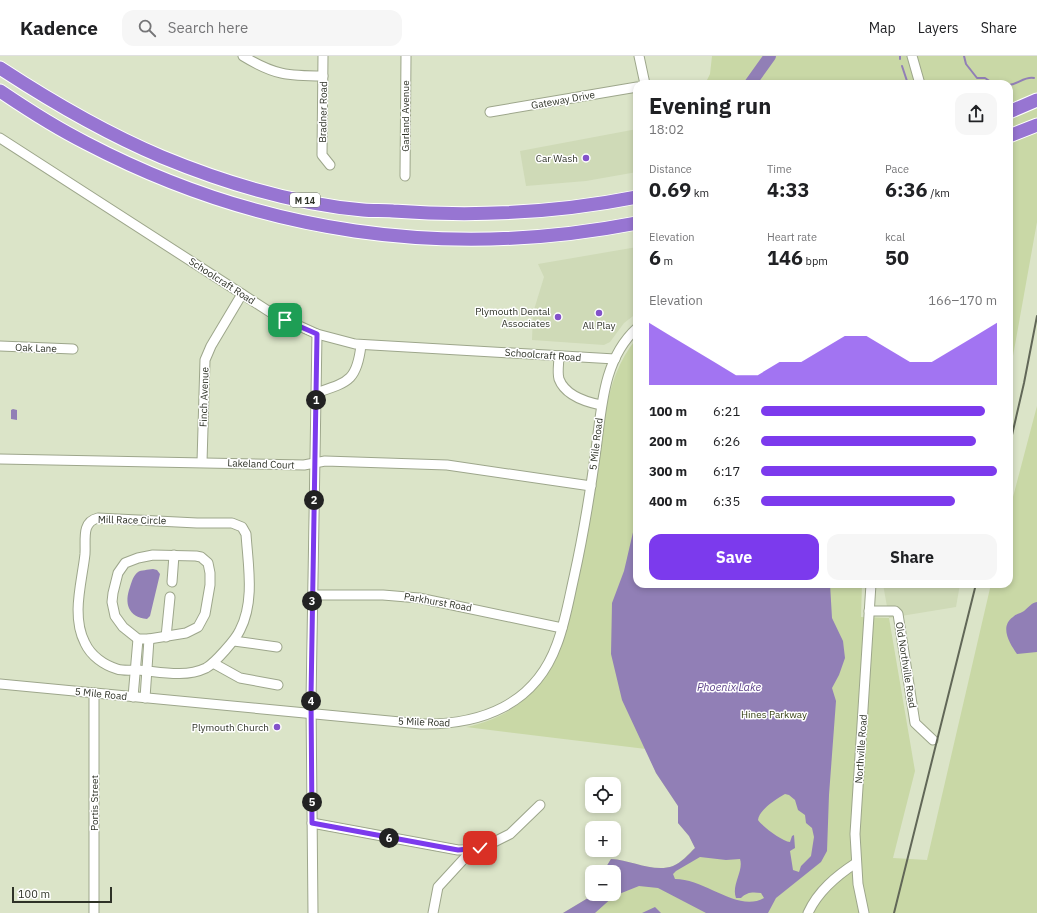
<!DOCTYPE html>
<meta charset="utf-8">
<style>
body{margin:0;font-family:"IBM Plex Sans",sans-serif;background:#f6f6f6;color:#202124;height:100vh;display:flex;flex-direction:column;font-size:15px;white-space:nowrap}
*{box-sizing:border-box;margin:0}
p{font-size:13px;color:#757577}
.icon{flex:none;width:22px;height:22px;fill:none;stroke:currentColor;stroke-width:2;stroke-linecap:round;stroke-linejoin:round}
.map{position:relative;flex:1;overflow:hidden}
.side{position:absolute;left:633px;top:24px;width:380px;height:508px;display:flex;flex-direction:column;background:#fff;border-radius:12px;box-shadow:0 2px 6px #0003}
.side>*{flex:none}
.fabs{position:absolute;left:585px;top:721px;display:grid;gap:8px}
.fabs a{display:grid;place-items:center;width:36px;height:36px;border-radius:8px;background:#fff;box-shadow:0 2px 6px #0003;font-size:20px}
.scale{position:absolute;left:12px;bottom:10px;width:100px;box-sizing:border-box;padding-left:4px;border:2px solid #2e3227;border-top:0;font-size:11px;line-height:14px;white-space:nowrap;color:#2e3227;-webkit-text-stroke:3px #fff;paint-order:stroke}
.pin{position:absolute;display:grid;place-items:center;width:34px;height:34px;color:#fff;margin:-17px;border-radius:8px;box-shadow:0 2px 6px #0006}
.km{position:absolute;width:20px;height:20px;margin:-10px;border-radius:50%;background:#222;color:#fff;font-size:11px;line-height:20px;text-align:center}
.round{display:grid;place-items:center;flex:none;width:42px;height:42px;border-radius:12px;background:#f6f6f6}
.headline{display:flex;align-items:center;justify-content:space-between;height:68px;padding:0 16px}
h1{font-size:22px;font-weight:800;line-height:30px}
.figures{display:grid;grid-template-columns:repeat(3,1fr);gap:6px;height:68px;padding:4px 16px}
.figures div{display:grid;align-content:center}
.figures b{font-size:20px;font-weight:800}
.figures small{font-size:11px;font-weight:400}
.figures p{font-size:11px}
.chart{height:112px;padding:8px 16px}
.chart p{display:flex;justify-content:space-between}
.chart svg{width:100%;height:72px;margin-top:4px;fill:#7c3aed;opacity:.7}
.button{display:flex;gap:8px;margin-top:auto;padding:8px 16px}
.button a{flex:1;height:46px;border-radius:12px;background:#7c3aed;color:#fff;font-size:16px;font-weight:800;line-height:46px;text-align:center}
.button a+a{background:#f6f6f6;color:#202124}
ul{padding:0 16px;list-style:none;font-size:13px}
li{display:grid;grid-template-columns:64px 48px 1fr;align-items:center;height:30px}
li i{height:10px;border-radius:5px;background:#7c3aed}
header{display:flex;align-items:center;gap:24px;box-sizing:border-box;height:56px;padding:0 20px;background:#fff;border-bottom:1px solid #e0e0e0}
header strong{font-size:19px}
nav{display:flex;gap:22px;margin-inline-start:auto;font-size:14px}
.search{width:280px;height:36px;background:#f6f6f6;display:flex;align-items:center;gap:10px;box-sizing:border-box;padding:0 14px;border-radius:12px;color:#757577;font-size:15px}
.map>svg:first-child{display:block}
.built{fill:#cfdab7}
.green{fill:#c9d8a6}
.water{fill:#917fb6;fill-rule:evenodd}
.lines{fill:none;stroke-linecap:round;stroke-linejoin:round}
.stream{stroke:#917fb6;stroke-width:2}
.river{stroke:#917fb6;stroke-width:12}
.minor-casing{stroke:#9da68b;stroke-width:11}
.highway-casing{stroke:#fff;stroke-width:15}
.minor{stroke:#fff;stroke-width:9}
.highway{stroke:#9775d2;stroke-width:13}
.rail{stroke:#616757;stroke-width:2}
.route-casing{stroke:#fff;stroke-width:8}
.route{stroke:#7c3aed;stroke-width:5}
.poi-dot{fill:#8352ca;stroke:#fff;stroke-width:1.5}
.labels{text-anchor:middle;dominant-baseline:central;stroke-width:3;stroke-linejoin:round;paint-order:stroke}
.shield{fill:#fff;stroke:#6d7068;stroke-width:1}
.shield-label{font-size:9px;font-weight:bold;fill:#2e3227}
.street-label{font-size:10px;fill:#2e3227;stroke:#fff}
.poi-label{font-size:10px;fill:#2e3227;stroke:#fff;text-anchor:end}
.park-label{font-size:10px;fill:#354013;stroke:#fff}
.water-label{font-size:11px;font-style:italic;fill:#5d4289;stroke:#fff}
</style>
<header>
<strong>Kadence</strong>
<div class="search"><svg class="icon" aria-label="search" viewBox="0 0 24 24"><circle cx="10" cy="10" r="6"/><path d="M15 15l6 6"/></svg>Search here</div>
<nav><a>Map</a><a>Layers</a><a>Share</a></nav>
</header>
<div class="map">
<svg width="1037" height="857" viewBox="0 0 1037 857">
<rect width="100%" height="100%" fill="#dbe4c8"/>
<g class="built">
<polygon points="637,73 637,116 586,125 526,130 520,95"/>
<polygon points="637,191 637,257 624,267 610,286 604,289 532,284 533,257 544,221 538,208"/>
<polygon points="883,528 960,528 956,551 889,562"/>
</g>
<g class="green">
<polygon points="712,0 1037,0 1037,166 1013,300 1009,301 1009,28 705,28 710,18"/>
<path d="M637,282V528H862L861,561L889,562L915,715L893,802L927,804L991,528H1009V456L1037,350V857H563L588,842L592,838H614V816H603L611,803C631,804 654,817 673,810C681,807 689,797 695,792L689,780L678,767V750L656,717L646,693L466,671C519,661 552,624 567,573C576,529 586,486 594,442C603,388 600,326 637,282Z"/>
</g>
<g class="water">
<polygon points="13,353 17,354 17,364 11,363 11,354"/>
<path d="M637,459V528H830L832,562L843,585L845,602L839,619L832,632L836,645L829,739L827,795L821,806L776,842L768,857H706L658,832L639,830L614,840L595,857H563L588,842L592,838H614V816H603L611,803C631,804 654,817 673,810C681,807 689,798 695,792L689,780L678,767V750L656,717L622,644L611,598L612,547L624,515ZM785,738L789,739L795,744L798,754L805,759L806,767L812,772L814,781L811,800L801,810L799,816L793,814L790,795L795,792L794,779L792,780L790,786C782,785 763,771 758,764C759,754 776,743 785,738ZM700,801L726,804L740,803C744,815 731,829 736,842H741C747,836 752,836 761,837L764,842C738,857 706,823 675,823L673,818L676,815Z"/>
<path d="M153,513L157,514L160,518L150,560L147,563C128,561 124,547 130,531C132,525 133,520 138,516C141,514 148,514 153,513Z"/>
<path d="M1037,546V596L1017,598C1010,588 999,571 1013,561C1016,558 1021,557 1024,555C1029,551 1031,547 1037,546Z"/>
<polygon points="655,851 661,857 642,857"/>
</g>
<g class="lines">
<g class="stream">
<polyline points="900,0 900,3"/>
<polyline points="964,0 966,8 977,22 985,22 994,28"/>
<polyline points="902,10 908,28"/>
<path d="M1009,29C1018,28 1025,20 1034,22"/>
</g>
<polyline class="river" points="750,28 770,0"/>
<defs>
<g id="minor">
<path d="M243,0C274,19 288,20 323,20"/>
<polyline points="323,0 322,99 330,109"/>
<polyline points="639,0 645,28"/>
<polyline points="912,0 920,28"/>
<polyline points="490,56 637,31"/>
<polyline points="0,82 273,258 317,278 355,288 615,303"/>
<polyline points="405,120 406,0"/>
<polyline points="0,290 73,293"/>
<path d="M559,300C559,307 557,316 559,323C565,339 586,346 601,349"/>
<path d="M316,337C348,326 357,325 361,289"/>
<polyline points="0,403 304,409 325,405 447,409 591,430"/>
<polyline points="202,406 205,304 211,290 242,238"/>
<path d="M98,462L197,467H232L242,471L246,478C248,509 255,545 240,574C236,583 215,607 206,612C185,622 161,616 138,614C131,614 123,615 117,613C104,609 91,600 85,587C71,560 82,526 85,498C86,484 81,466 98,462Z"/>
<polygon points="153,499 196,500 201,501 208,507 210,517 210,529 205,558 198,571 186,577 149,583 138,583 123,571 115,560 112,546 113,537 118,517 125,507 138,502"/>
<polyline points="172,526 174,499"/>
<polyline points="312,539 383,539 419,542 562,572"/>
<polyline points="869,555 895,555 898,558 915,667 933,684"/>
<polyline points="166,581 170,541"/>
<polyline points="234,585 277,591"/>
<polyline points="213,607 240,622 278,629"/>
<path d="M0,628L421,668C481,669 535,649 557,588C565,567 569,543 574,521C584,476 591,432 597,386C602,346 605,301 637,272"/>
<polyline points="94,637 94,857"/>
<polyline points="133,641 138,583"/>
<polyline points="145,642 149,583"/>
<polyline points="312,767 458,794 472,794"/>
<polyline points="313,857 311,646 317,278"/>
<polyline points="433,857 438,831 472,794 488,789 510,778 540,749"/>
<path d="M808,857C818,835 836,820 856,807"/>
<polyline points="864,857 858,828 855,778 871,528"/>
</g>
<g id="highway">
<path d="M0,12C52,46 105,77 162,101C225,127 295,148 363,154C373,155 383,154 393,155C475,161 556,157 637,141"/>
<path d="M0,35C28,54 56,72 86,87C260,178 446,204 637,167"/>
<polyline points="1009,56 1037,44"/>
<polyline points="1009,80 1037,69"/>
</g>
</defs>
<use href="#minor" class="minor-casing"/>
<use href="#highway" class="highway-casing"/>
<use href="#minor" class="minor"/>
<use href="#highway" class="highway"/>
<g class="rail">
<polyline points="1009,392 1024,327 1037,260"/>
<polyline points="894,857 976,528"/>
</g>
</g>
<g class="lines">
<defs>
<polyline id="route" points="285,264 317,278 311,641 312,767 458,794 480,792"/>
</defs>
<use href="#route" class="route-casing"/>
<use href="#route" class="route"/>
</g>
<g class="poi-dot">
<circle cx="586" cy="102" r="4"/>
<circle cx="599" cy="257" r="4"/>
<circle cx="558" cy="261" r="4"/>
<circle cx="277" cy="671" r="4"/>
</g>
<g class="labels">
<rect class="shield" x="290" y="137" width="30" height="14" rx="3"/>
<g class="shield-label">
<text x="305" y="144">M 14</text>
</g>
<g class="street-label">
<text transform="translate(563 44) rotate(-10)">Gateway Drive</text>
<text transform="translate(323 56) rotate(-89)">Bradner Road</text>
<text transform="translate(405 60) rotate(-90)">Garland Avenue</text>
<text transform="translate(222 225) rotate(33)">Schoolcraft Road</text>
<text transform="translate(36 292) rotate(2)">Oak Lane</text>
<text transform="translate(543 299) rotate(4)">Schoolcraft Road</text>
<text transform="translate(204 341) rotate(-88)">Finch Avenue</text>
<text transform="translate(596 388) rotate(-83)">5 Mile Road</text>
<text transform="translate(261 408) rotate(2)">Lakeland Court</text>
<text transform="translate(132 464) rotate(1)">Mill Race Circle</text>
<text transform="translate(438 546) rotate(10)">Parkhurst Road</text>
<text transform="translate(906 609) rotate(81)">Old Northville Road</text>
<text transform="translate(101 638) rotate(6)">5 Mile Road</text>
<text transform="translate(424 666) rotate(2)">5 Mile Road</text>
<text transform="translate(861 693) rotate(-86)">Northville Road</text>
<text transform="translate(94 747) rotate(-90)">Portis Street</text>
</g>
<g class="poi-label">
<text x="578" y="102">Car Wash</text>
<text x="550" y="255">Plymouth Dental<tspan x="550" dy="12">Associates</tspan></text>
<text x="599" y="269" text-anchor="middle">All Play</text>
<text x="269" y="671">Plymouth Church</text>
</g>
<g class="park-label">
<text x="774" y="658">Hines Parkway</text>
</g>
<g class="water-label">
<text x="729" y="631">Phoenix Lake</text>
</g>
</g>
</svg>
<div class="fabs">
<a><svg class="icon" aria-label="locate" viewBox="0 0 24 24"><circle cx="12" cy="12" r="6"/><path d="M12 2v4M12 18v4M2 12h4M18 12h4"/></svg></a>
<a>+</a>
<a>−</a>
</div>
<div class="scale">100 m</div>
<div class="pin" style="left:285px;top:264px;background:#1e9e55"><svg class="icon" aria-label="arrive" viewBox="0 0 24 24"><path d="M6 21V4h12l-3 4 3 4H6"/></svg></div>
<div class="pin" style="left:480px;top:792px;background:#d93025"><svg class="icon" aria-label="check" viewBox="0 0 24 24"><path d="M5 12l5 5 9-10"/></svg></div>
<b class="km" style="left:316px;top:344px">1</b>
<b class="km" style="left:314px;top:444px">2</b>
<b class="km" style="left:312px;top:545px">3</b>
<b class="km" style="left:311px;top:645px">4</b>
<b class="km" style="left:312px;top:746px">5</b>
<b class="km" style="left:389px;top:782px">6</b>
<section class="side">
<div class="headline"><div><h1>Evening run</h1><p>18:02</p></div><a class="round"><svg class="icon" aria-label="share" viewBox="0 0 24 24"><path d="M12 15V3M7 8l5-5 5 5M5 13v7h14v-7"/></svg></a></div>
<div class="figures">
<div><p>Distance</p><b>0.69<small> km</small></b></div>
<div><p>Time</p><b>4:33</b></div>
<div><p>Pace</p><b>6:36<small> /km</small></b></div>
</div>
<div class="figures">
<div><p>Elevation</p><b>6<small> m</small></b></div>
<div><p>Heart rate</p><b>146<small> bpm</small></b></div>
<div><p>kcal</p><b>50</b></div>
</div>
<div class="chart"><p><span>Elevation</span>166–170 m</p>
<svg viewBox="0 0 160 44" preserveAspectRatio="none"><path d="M0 44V6L10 14L20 22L30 30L40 38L50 38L60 30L70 30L80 22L90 14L100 14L110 22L120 30L130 30L140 22L150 14L160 6V44z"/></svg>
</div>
<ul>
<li><b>100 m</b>6:21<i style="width:95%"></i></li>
<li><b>200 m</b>6:26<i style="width:91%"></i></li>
<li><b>300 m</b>6:17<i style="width:100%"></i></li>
<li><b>400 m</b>6:35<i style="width:82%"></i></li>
</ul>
<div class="button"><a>Save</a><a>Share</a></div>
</section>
</div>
